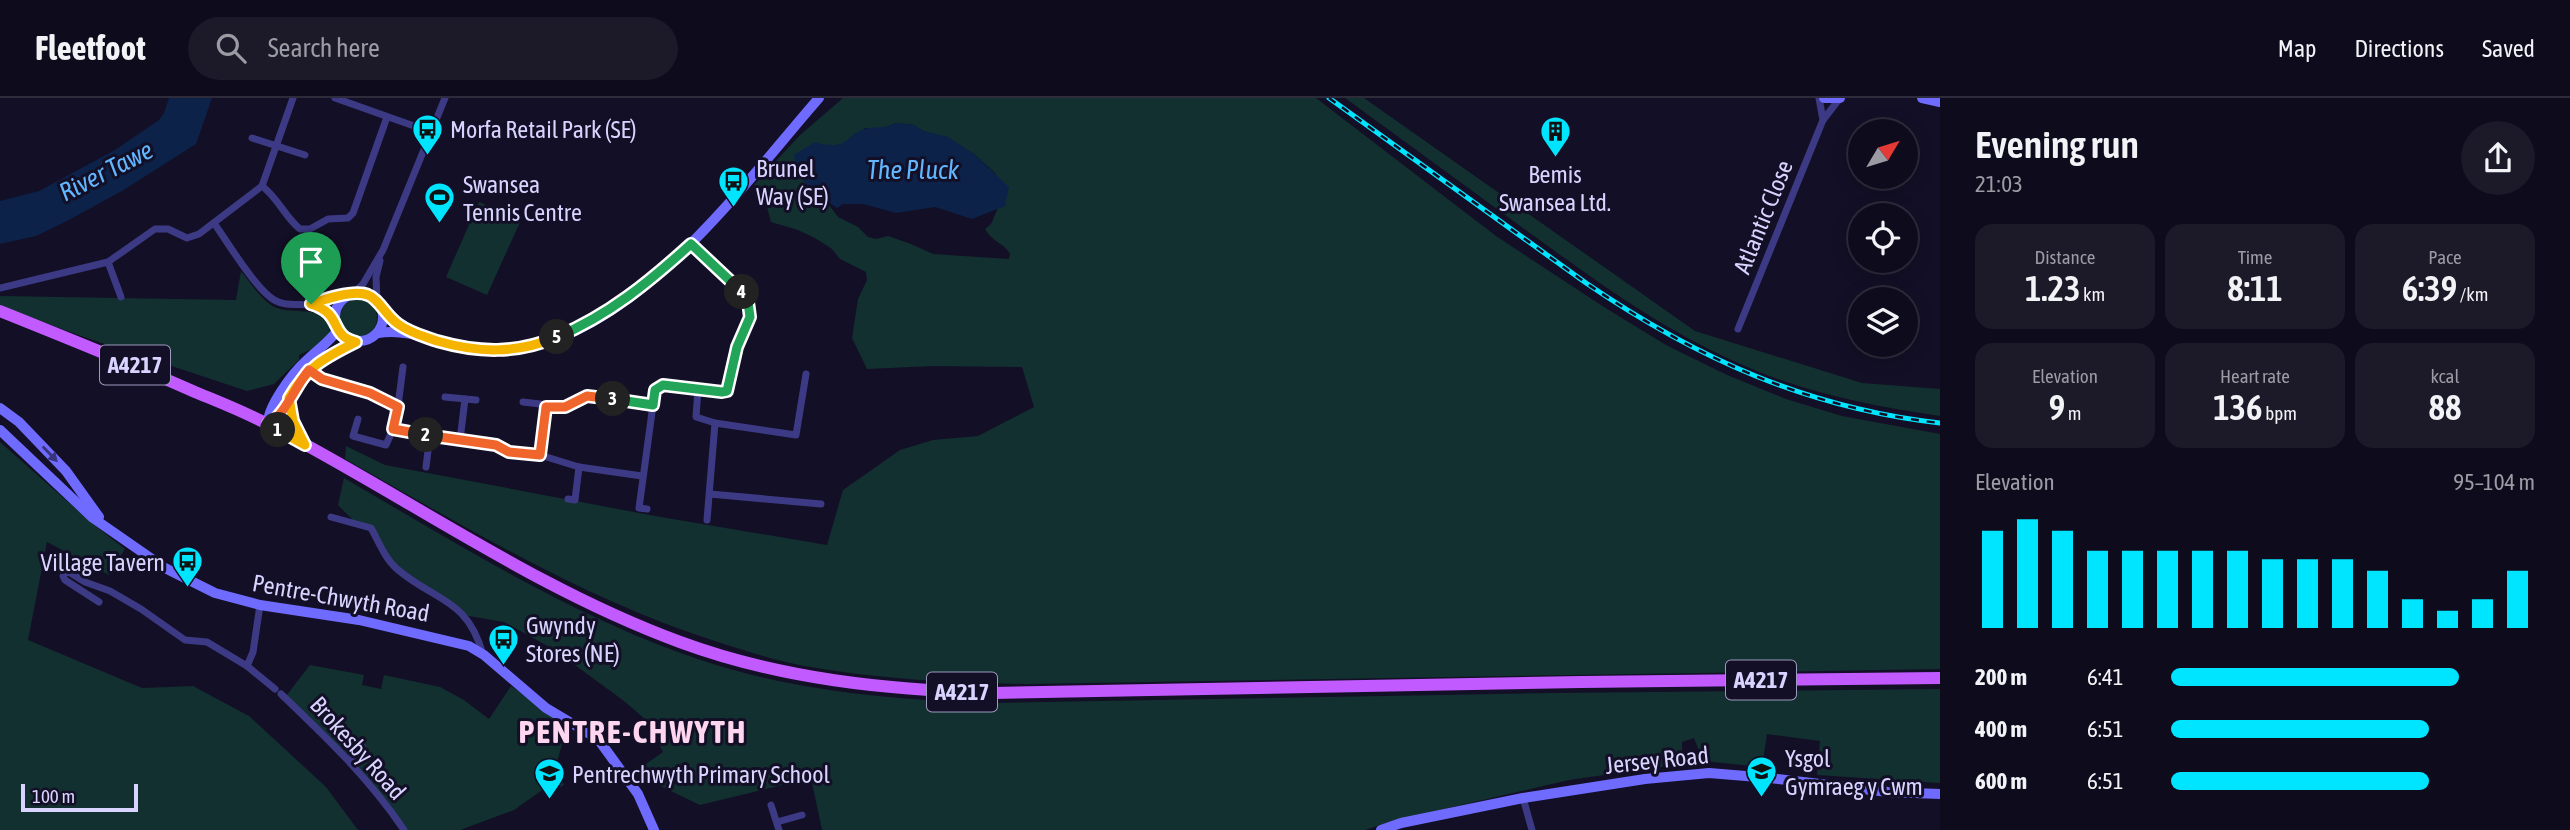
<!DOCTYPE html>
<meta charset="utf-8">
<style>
body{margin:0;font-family:"Asap Condensed",sans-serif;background:#1c1929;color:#f1f3f6;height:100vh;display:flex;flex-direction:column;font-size:26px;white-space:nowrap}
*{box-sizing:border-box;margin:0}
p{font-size:23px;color:#9b9ba3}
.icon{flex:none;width:38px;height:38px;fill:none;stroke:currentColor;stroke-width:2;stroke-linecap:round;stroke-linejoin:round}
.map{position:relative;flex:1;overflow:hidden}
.sheet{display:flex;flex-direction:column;background:#0e0b1c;width:630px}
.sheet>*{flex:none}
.needle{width:46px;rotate:52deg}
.fabs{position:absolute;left:1848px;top:21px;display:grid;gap:14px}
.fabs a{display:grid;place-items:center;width:70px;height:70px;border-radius:50%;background:#0e0b1c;box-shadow:0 4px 18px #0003,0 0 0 2px #2e2b3b;font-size:35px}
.scale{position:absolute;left:21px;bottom:18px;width:117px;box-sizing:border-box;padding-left:7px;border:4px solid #d9d4ff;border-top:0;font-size:19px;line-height:24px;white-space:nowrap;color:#d9d4ff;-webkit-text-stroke:5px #130f26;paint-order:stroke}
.pin{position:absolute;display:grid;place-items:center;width:60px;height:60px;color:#fff;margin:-72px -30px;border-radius:50% 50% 50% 0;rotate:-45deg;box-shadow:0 0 7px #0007}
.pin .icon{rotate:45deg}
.km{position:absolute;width:35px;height:35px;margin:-18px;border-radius:50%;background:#222;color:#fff;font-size:19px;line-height:35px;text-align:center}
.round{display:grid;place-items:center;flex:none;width:74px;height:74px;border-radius:37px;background:#1c1929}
.overview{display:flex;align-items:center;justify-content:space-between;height:119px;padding:0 35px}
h1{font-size:38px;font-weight:600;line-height:52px}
.metrics{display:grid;grid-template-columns:repeat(3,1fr);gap:10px;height:119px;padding:7px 35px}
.metrics div{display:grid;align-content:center;border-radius:18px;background:#1c1929;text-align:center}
.metrics b{font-size:35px;font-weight:600}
.metrics small{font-size:19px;font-weight:400}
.metrics p{font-size:19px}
.chart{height:196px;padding:14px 35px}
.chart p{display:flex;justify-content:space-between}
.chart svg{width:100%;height:126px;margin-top:7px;stroke:#00e5ff;stroke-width:6}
ul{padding:0 35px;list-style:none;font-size:23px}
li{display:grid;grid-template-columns:112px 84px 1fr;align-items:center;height:52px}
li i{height:18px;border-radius:9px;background:#00e5ff}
header{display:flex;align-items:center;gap:42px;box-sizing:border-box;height:98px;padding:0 35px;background:#0e0b1c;border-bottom:2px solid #2e2b3b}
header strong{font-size:33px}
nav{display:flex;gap:38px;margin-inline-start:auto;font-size:24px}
.search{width:490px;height:63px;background:#1c1929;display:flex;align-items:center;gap:18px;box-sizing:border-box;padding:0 24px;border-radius:38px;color:#9b9ba3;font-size:26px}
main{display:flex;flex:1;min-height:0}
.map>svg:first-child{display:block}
.green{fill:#12302f;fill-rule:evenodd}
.water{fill:#0c2248}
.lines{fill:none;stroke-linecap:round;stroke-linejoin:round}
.street{stroke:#3d3a85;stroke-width:7}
.secondary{stroke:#6f6bff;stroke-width:10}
.primary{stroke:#c25bff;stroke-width:12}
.rail-casing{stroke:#00e5ff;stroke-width:5}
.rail{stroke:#130f26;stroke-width:2.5;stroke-dasharray:8;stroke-linecap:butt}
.oneway{fill:#38347d}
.split-1-casing{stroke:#fff;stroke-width:14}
.split-2-casing{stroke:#fff;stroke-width:14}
.split-3-casing{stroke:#fff;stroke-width:14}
.split-4-casing{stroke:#fff;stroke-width:14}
.split-5-casing{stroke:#fff;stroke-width:14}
.split-6-casing{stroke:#fff;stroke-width:14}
.split-1{stroke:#f5b400;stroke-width:9}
.split-2{stroke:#f0652b;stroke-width:9}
.split-3{stroke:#f0652b;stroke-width:9}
.split-4{stroke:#22a559;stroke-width:9}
.split-5{stroke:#22a559;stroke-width:9}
.split-6{stroke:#f5b400;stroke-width:9}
.labels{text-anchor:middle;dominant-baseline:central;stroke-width:6;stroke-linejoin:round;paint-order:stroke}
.shield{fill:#130f26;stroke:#9e99be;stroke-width:2}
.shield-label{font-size:23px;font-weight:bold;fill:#d9d4ff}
.poi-label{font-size:24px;fill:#d9d4ff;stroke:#130f26;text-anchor:start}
.street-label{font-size:24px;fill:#d9d4ff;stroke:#130f26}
.water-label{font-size:26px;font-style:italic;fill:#62b6ff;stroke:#130f26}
.district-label{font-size:32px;font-weight:bold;letter-spacing:2px;fill:#ffd6f0;stroke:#130f26}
</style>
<header>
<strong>Fleetfoot</strong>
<div class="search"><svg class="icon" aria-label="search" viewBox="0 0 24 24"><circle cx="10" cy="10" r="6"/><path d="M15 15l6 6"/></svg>Search here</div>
<nav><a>Map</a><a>Directions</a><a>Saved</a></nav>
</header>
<main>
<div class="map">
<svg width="1940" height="732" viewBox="0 0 1940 732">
<rect width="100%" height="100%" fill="#130f26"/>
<g class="green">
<path d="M843,0H1316L1496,138L1604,209L1666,247L1727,277L1786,301L1842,318L1940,336V571L1026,586C951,585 878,581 804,568C778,563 752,555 727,547C590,505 469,431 345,361L346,348L385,367L655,418L827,447L843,392L900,352L933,342L978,338L1034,309L1022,269L934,268L867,271L852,240L858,201L867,182L866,174L840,161L832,151L815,140L798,132L771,124L767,109L755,96L754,87L800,37ZM896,25L914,27L923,33L948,40L974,56L995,75L1005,108L998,110L991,126L985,131C992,144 1003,144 1010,156L1009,161L933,156L911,146L888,138L876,141L868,139L858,129L838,119L824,100L805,87L829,49L845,46L865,30H885Z"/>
<path d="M1345,0H1364L1695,233L1862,285L1940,291V318C1870,308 1801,294 1736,264C1662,231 1599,185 1534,138C1471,92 1408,46 1345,0Z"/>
<polygon points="479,104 521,122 487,197 446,179"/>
<path d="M241,173C250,184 259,199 271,207C289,220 327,202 330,235L312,251L299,257V262L274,286L247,293L84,239L0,208V198L236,202Z"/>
<circle cx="358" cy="220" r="19"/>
<polygon points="0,344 93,426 125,451 109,477 47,444 28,542 142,590 193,588 249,618 326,689 358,732 0,732"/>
<path d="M344,380C463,449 581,524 713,566C803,594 898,602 992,605L1554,595L1940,591V685L1817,677L1820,643L1767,636L1762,669L1703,663L1694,640L1682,644V666L1569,682L1396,722L1365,732H822L811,680L700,707L633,675L663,654L646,622L624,603L553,551L504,524L463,517L398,472L371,430L356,425L338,407Z"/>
<polygon points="310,567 364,577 362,587 381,591 384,577 440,589 464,602 489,621 511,588 567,628 556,668 564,687 561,689 555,683 514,712 460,732 406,732 286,598"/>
</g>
<g class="water">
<polygon points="169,0 212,0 196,46 122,93 67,123 36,138 0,146 0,103 39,93 115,52 159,22 164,15"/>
<path d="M896,25L914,27L923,33L948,39L974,56L1009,89L1005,108L972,121L935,109L896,115L863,106H843L837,110C813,93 799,87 794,57L815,44C851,55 845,34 868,30C879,29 886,30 896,25Z"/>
</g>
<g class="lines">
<g class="street">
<polyline points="335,0 414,28"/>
<polyline points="1819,0 1823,22"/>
<polyline points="252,40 305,57"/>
<path d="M262,88C278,100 285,119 300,131H310L328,121L348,120L353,115L387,19"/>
<path d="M214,125C228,145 253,186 270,199C290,216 314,195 334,220"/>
<polyline points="108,164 121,199"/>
<polyline points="0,190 108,164 155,131 168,131 187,140 199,136 262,88 293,0"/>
<polyline points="353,195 363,186 383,152 445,0"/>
<polyline points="377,203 376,179 380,163"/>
<polyline points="311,205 332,198 347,198"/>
<polyline points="1738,231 1823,22 1840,0"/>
<polyline points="309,272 322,281 370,295 398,308 393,331 496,347 509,354 540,357 579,369 642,378"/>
<polyline points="698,291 696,319 715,325 707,422"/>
<polyline points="445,299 476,302"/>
<polyline points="523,304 540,306 546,309 540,357"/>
<polyline points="398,308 403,269"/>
<polyline points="546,309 565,309 587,298 653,307"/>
<polyline points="358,321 353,338 386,347 393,331"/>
<polyline points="715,325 796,337 806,276"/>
<polyline points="460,342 465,301"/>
<polyline points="426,369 430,337"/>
<polyline points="710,396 821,406"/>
<polyline points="568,401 575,402 579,369"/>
<polyline points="647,411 639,410 655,292 663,287 727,293 737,249 748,224 750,212 742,194 691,146"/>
<path d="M331,419L371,430C379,444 385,461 397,471C434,503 468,500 483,557"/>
<polyline points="99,504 65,482 63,478 65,475 69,474 85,484 110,493 141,511 185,542 207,544 247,568"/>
<polyline points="260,507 253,554 247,568 275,591"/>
<path d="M281,596C326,639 369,680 404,732"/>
<polyline points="349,662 362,648"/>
<polyline points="1523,700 1532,732"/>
<polyline points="771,707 779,732"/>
<polyline points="777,724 802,717"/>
</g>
<g class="secondary">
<polyline points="1824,0 1840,0"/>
<polyline points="1922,0 1940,4"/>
<circle cx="359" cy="219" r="24"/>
<polyline points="382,212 411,234"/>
<path d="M338,232C328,245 316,253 305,264C292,276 267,309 268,326C285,319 294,288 308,273C322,259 339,252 356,244"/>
<path d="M378,235C407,230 433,243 461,250C476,253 492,254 508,252C634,240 741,89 819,0"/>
<polyline points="289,300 294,323 305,346"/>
<polyline points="0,310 19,324 66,373 99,419"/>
<polyline points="0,332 93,420 165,470 215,495 260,507 359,522 469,548 484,557 546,610 598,641 638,696 654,732"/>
<polyline points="1381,732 1401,725 1523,700 1645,681 1709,675 1770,680 1888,694 1940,696"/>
</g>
<path class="primary" d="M0,213C65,239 130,265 195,294C219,304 245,314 269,327C406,398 533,490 680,544C780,581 887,592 993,595L1581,584L1940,580"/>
<defs>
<path id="rail" d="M1329,0L1586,185C1696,260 1807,310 1940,325"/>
</defs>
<use href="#rail" class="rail-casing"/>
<use href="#rail" class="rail"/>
</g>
<defs><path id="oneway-solid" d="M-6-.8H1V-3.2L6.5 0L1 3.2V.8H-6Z" transform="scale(1.75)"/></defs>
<use class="oneway" href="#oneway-solid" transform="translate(50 356) rotate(46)"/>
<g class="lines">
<defs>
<path id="split-1" d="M278,332L305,347L293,323L289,300C308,268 324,260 356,244C328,237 344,216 311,206"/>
<path id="split-2" d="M278,332L268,326C284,319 296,287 309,272L322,281L370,295L398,309L393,331L426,337"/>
<polyline id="split-3" points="426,337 496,347 509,354 540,357 546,309 565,309 587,298 613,301"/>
<polyline id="split-4" points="613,301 653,307 655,292 663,287 722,294 727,293 737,249 750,219 748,204 742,194"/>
<path id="split-5" d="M557,239C609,217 649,184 691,146L742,194"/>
<path id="split-6" d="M311,206C325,201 354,191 368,197C379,201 386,218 398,226C410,235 423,238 437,243C479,255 516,256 557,239"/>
</defs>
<use href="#split-1" class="split-1-casing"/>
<use href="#split-2" class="split-2-casing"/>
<use href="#split-3" class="split-3-casing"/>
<use href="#split-4" class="split-4-casing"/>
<use href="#split-5" class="split-5-casing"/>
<use href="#split-6" class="split-6-casing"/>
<use href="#split-1" class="split-1"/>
<use href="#split-2" class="split-2"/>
<use href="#split-3" class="split-3"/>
<use href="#split-4" class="split-4"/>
<use href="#split-5" class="split-5"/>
<use href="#split-6" class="split-6"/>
</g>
<defs>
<symbol id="bus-pin" viewBox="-11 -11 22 30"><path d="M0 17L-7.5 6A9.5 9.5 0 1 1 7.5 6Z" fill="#00e5ff" stroke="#130f26"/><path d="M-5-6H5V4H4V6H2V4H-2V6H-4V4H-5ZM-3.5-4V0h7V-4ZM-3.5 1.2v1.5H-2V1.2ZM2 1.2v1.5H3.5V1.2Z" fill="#111"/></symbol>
<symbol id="building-pin" viewBox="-11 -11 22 30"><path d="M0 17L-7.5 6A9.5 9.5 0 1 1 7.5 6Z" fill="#00e5ff" stroke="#130f26"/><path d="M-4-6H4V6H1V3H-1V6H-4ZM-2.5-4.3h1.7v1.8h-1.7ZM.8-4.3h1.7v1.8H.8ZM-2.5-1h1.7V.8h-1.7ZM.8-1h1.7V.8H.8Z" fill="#111"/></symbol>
<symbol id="stadium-pin" viewBox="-11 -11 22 30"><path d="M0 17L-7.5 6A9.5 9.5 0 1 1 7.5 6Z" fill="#00e5ff" stroke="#130f26"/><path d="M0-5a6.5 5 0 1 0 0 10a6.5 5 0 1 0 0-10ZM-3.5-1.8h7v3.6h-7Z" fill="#111"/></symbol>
<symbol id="school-pin" viewBox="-11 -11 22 30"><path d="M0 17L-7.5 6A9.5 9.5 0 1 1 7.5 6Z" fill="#00e5ff" stroke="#130f26"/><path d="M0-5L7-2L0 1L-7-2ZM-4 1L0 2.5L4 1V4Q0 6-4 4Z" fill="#111"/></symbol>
</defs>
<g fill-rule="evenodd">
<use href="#bus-pin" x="410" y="14" width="35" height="47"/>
<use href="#building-pin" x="1538" y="16" width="35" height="47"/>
<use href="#bus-pin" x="716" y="66" width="35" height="47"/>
<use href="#stadium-pin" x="422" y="82" width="35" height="47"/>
<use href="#bus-pin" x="170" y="446" width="35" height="47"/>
<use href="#bus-pin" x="486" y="524" width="35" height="47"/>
<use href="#school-pin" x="1744" y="656" width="35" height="47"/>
<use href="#school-pin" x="532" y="658" width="35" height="47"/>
</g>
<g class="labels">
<g class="shield">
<rect x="100" y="247.5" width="70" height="39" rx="5"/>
<rect x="1726" y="562.5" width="70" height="39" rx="5"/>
<rect x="927" y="574.5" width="70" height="39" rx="5"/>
</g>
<g class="shield-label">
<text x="135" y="267">A4217</text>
<text x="1761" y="582">A4217</text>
<text x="962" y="594">A4217</text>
</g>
<g class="poi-label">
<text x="450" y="31">Morfa Retail Park (SE)</text>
<text x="756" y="70">Brunel<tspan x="756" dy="28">Way (SE)</tspan></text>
<text x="1555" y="76" text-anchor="middle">Bemis<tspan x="1555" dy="28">Swansea Ltd.</tspan></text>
<text x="463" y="86">Swansea<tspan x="463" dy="28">Tennis Centre</tspan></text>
<text x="165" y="464" text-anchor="end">Village Tavern</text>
<text x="526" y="527">Gwyndy<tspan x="526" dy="28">Stores (NE)</tspan></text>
<text x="1785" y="660">Ysgol<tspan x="1785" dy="28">Gymraeg y Cwm</tspan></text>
<text x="572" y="676">Pentrechwyth Primary School</text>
</g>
<g class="street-label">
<text transform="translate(1763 119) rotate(-68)">Atlantic Close</text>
<text transform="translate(341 500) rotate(10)">Pentre-Chwyth Road</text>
<text transform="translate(358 650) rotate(48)">Brokesby Road</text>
<text transform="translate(1657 662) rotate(-6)">Jersey Road</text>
</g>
<g class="water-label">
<text x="913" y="72">The Pluck</text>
<text transform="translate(106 73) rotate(-27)">River Tawe</text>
</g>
<g class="district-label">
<text x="633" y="633">PENTRE-CHWYTH</text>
</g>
</g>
</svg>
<div class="fabs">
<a><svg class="needle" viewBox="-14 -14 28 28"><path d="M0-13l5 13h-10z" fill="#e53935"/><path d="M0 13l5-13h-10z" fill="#9b9ba3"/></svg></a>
<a><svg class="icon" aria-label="locate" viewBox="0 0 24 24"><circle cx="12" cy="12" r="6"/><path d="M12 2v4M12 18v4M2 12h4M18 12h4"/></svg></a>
<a><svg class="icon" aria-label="layers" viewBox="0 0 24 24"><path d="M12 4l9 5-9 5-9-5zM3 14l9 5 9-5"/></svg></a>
</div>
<div class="scale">100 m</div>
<div class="pin" style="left:311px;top:206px;background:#1e9e55"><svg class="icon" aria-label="arrive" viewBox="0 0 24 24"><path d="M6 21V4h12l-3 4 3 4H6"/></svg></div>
<b class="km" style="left:278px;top:332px">1</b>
<b class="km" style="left:426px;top:337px">2</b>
<b class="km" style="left:613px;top:301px">3</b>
<b class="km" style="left:742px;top:194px">4</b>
<b class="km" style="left:557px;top:239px">5</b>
</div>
<section class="sheet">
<div class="overview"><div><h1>Evening run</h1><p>21:03</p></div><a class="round"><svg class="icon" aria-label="share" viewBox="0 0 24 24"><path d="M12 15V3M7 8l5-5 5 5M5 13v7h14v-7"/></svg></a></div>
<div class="metrics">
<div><p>Distance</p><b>1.23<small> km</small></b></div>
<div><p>Time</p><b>8:11</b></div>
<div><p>Pace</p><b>6:39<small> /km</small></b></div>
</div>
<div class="metrics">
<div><p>Elevation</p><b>9<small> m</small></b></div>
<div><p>Heart rate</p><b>136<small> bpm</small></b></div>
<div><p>kcal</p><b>88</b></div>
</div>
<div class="chart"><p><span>Elevation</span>95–104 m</p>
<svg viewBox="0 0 160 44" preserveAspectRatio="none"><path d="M5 44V10M15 44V6M25 44V10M35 44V17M45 44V17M55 44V17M65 44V17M75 44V17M85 44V20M95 44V20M105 44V20M115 44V24M125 44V34M135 44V38M145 44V34M155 44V24"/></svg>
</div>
<ul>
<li><b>200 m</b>6:41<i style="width:79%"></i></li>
<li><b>400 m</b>6:51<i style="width:71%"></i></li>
<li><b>600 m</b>6:51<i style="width:71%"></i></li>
</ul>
</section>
</main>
